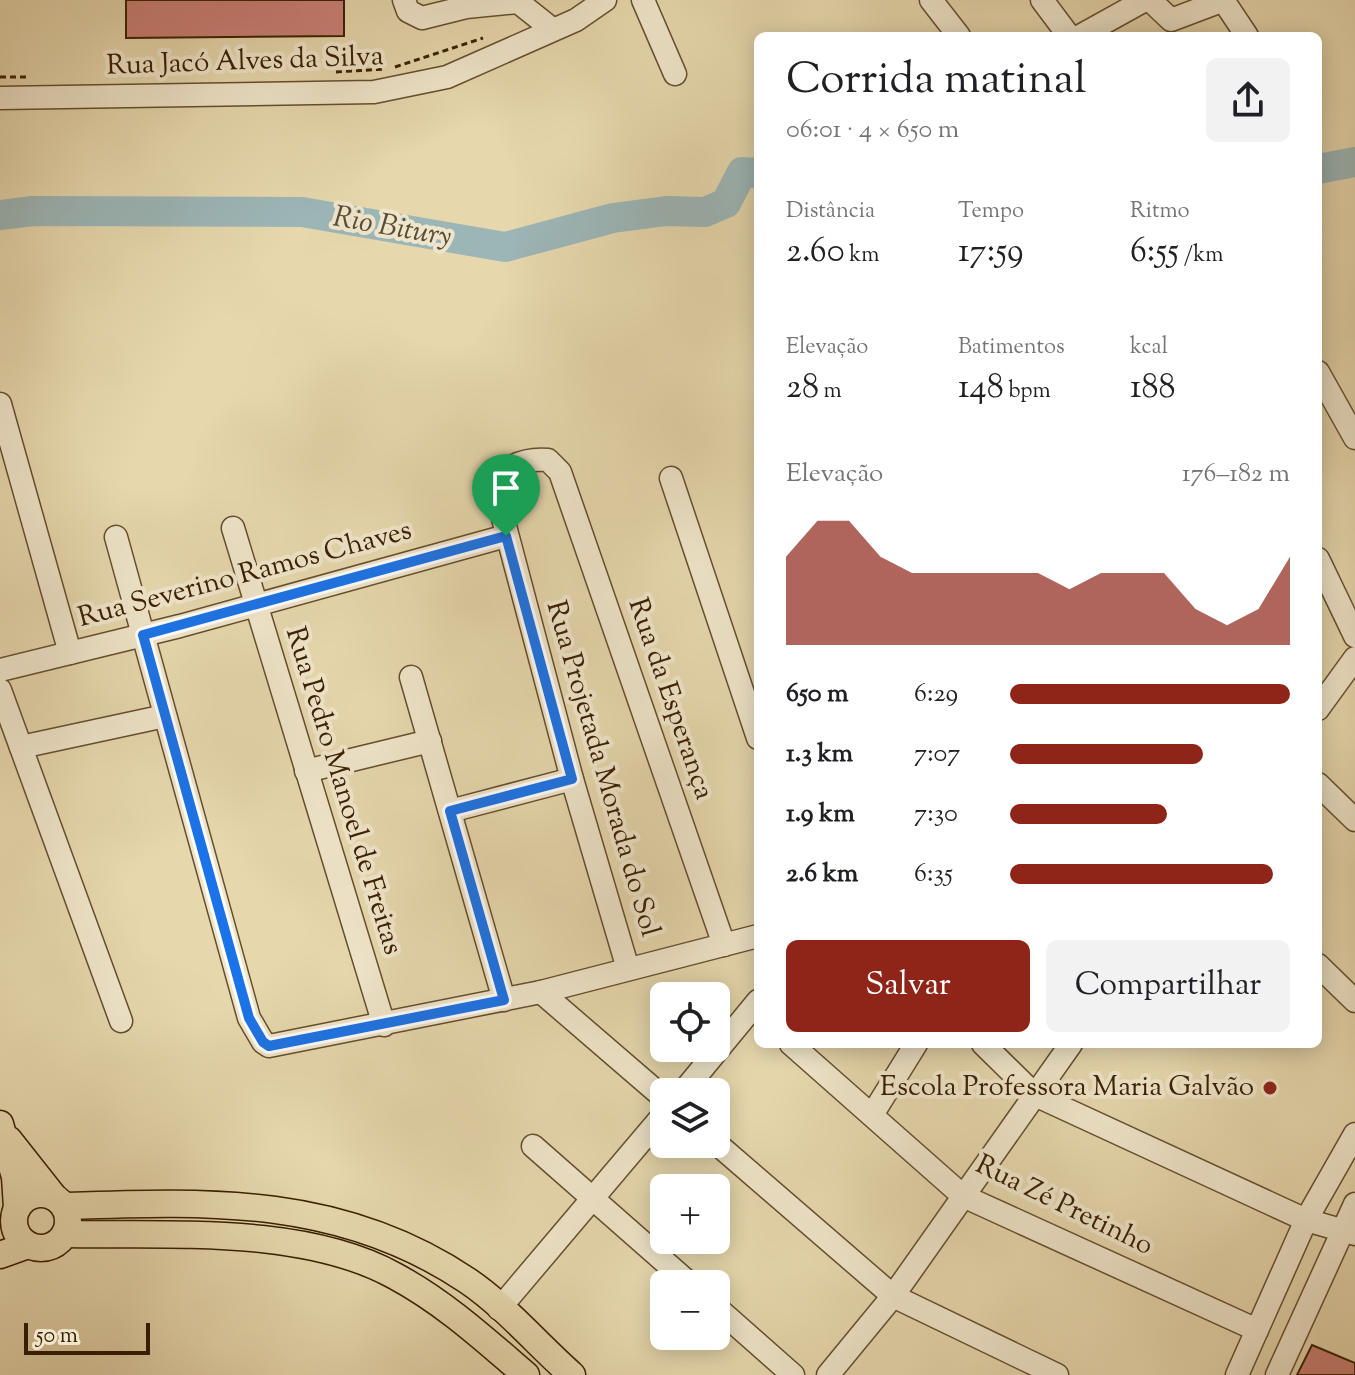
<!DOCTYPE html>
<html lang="pt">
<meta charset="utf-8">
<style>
body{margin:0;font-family:"Sorts Mill Goudy",serif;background:#f2f2f2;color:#202124;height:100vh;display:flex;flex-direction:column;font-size:30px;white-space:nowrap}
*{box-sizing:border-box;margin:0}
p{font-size:26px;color:#757577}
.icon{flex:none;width:44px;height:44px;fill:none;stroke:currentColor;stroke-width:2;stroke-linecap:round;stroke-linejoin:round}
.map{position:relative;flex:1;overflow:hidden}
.drawer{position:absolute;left:754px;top:32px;width:568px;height:1016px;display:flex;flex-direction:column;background:#fff;border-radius:12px;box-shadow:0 4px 20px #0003}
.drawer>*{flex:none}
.fabs{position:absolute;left:650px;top:982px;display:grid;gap:16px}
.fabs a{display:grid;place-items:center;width:80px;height:80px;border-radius:12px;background:#fff;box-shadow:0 4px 20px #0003;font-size:40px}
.scale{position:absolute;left:24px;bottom:20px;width:126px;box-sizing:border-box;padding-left:8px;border:4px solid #3a2002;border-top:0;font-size:22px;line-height:28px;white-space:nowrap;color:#3a2002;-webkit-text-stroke:6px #efe5ca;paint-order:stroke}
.pin{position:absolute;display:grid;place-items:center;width:68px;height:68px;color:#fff;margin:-82px -34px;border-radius:50% 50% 50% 0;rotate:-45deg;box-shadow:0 0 8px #0007}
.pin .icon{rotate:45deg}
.round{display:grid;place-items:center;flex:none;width:84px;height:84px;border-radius:12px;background:#f2f2f2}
.headline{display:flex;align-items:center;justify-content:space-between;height:136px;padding:0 32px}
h1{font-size:44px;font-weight:600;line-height:60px}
.metrics{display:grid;grid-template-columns:repeat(3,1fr);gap:12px;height:136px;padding:8px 32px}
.metrics div{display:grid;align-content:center}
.metrics b{font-size:34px;font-weight:600}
.metrics small{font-size:22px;font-weight:400}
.metrics p{font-size:22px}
.chart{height:224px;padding:16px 32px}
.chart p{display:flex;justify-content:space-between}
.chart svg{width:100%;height:144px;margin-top:8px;fill:#8f2418;opacity:.7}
.button{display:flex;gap:16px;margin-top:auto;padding:16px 32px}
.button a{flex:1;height:92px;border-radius:12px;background:#8f2418;color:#fff;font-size:32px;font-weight:600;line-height:92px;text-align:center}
.button a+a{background:#f2f2f2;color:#202124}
ul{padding:0 32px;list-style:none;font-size:26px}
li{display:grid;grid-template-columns:128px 96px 1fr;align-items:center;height:60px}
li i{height:20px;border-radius:10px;background:#8f2418}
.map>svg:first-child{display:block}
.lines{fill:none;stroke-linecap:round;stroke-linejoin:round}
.river{stroke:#9cb6b7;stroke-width:30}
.building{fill:#ca7f76;stroke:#3a2002;stroke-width:2}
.minor-casing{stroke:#654e2d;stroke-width:25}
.major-casing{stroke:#3a2002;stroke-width:29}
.path{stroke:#3a2002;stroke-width:3;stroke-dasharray:6 4;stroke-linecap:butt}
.minor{stroke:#efe5ca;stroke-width:22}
.major{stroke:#e6d7ad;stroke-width:26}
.route-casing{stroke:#fff;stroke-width:16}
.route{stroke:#1a73e8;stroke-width:10}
.poi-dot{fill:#8f2418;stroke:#efe5ca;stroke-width:3}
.labels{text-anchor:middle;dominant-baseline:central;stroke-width:8;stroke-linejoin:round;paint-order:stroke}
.street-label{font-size:28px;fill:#3a2002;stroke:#efe5ca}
.poi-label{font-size:28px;fill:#3a2002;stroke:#efe5ca;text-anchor:end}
.water-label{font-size:30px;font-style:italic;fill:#574d38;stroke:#efe5ca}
</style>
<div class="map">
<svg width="1355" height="1375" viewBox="0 0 1355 1375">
<rect width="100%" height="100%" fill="#e6d7ad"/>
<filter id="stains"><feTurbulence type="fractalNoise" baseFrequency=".0025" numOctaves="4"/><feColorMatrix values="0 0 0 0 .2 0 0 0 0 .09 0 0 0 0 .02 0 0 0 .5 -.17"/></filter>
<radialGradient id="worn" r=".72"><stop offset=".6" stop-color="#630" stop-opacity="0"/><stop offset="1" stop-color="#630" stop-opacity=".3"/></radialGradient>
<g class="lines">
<g class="river">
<polyline points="1318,169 1355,162"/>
<polyline points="0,215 33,211 302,212 505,247 613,218 666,211 705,212 726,203 742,172 758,173"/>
</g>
</g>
<g class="building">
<polygon points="126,0 344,0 344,36 126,38"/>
<polygon points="1312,1345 1355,1363 1355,1375 1297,1375"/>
</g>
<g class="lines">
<defs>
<g id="minor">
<polyline points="404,0 408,11 422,18 466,7 518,2 547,25"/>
<polyline points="643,0 675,74"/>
<polyline points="931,0 959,36"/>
<polyline points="1042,0 1069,36"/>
<polyline points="1150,0 1171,20 1224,0"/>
<polyline points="1223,0 1247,36"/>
<polyline points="1080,36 1145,0"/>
<polyline points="0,98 374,92 447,77 576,20 605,0"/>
<polyline points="1318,372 1355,438"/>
<polyline points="0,404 70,653"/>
<polyline points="671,478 758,738"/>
<polyline points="233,528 384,1025"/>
<polyline points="116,537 249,1018 263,1042 269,1046 541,992 758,936"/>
<polyline points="1318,559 1355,636"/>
<polyline points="0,670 180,626 506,536"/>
<polyline points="411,677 504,1000"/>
<polyline points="0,690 121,1021"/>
<polyline points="1318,709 1355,658"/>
<polyline points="21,747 165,716"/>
<polyline points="306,771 430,741"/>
<polyline points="1318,784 1355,820"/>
<polyline points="450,811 572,779"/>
<polyline points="1318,965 1355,1001"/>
<path d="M628,969L572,779L496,492C497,467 525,458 548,460L560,472L724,945"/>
<polyline points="541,992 664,1098"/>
<polyline points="791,1044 963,1196 1257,1330"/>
<polyline points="983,1044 1035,1095 1306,1220 1355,1234"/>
<polyline points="683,1092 758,1001"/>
<polyline points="872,1115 916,1044"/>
<polyline points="716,1143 893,1296 1057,1375"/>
<polyline points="533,1146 690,1284"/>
<polyline points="716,1307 793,1375"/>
<polyline points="499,1309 664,1114"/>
<polyline points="828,1375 893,1296 1071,1044"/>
<polyline points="1237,1375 1306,1220 1355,1134"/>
<polyline points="1277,1375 1355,1204"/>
</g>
<g id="major">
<polyline points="0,1124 15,1177 17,1208"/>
<polyline points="9,1140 54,1197"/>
<circle cx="41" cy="1221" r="27"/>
<path d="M65,1206C210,1201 342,1196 468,1281C506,1307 538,1345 572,1375"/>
<path d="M65,1234C168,1236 303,1225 395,1276C445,1303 484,1339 526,1375"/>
<polyline points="0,1255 28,1245"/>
</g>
</defs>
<use href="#minor" class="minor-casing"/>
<use href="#major" class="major-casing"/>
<g class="path">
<polyline points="395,67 483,38"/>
<polyline points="336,72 384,69"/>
<polyline points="0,77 28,77"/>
</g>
<use href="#minor" class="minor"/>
<use href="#major" class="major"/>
</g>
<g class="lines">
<defs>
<polygon id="route" points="506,536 572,779 450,811 504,1000 269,1046 263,1042 249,1018 143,635"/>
</defs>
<use href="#route" class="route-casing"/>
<use href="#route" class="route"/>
</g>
<circle class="poi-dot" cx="1270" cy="1088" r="8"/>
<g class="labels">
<g class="street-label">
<text transform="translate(245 62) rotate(-2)">Rua Jacó Alves da Silva</text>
<text transform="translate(245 575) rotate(-15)">Rua Severino Ramos Chaves</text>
<text transform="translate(670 699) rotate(71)">Rua da Esperança</text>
<text transform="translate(602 769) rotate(74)">Rua Projetada Morada do Sol</text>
<text transform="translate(343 791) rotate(73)">Rua Pedro Manoel de Freitas</text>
<text transform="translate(1064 1206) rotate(26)">Rua Zé Pretinho</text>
</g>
<g class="poi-label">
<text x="1254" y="1088">Escola Professora Maria Galvão</text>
</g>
<g class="water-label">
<text transform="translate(392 228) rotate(10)">Rio Bitury</text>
</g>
</g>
<rect width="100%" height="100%" filter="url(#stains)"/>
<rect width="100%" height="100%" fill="url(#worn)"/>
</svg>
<div class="fabs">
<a><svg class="icon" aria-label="locate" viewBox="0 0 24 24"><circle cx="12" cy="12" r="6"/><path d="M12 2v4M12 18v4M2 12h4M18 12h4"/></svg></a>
<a><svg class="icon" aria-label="layers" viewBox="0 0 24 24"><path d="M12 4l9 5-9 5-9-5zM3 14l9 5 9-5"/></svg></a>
<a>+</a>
<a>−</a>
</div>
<div class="scale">50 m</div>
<div class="pin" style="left:506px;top:536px;background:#1e9e55"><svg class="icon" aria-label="arrive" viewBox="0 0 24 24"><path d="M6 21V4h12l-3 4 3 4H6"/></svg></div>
<section class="drawer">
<div class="headline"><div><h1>Corrida matinal</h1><p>06:01 · 4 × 650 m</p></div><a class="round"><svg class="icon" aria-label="share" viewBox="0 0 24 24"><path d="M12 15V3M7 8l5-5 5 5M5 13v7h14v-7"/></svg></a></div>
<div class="metrics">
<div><p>Distância</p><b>2.60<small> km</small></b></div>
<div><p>Tempo</p><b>17:59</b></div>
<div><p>Ritmo</p><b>6:55<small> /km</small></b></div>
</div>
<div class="metrics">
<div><p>Elevação</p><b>28<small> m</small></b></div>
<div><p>Batimentos</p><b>148<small> bpm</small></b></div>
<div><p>kcal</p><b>188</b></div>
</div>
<div class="chart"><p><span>Elevação</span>176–182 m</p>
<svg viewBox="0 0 160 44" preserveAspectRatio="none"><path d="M0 44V17L10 6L20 6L30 17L40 22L50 22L60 22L70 22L80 22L90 27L100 22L110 22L120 22L130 33L140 38L150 33L160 17V44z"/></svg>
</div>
<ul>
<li><b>650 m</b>6:29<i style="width:100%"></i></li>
<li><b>1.3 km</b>7:07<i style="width:69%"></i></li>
<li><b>1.9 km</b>7:30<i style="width:56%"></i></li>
<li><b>2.6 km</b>6:35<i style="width:94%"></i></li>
</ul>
<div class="button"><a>Salvar</a><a>Compartilhar</a></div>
</section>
</div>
